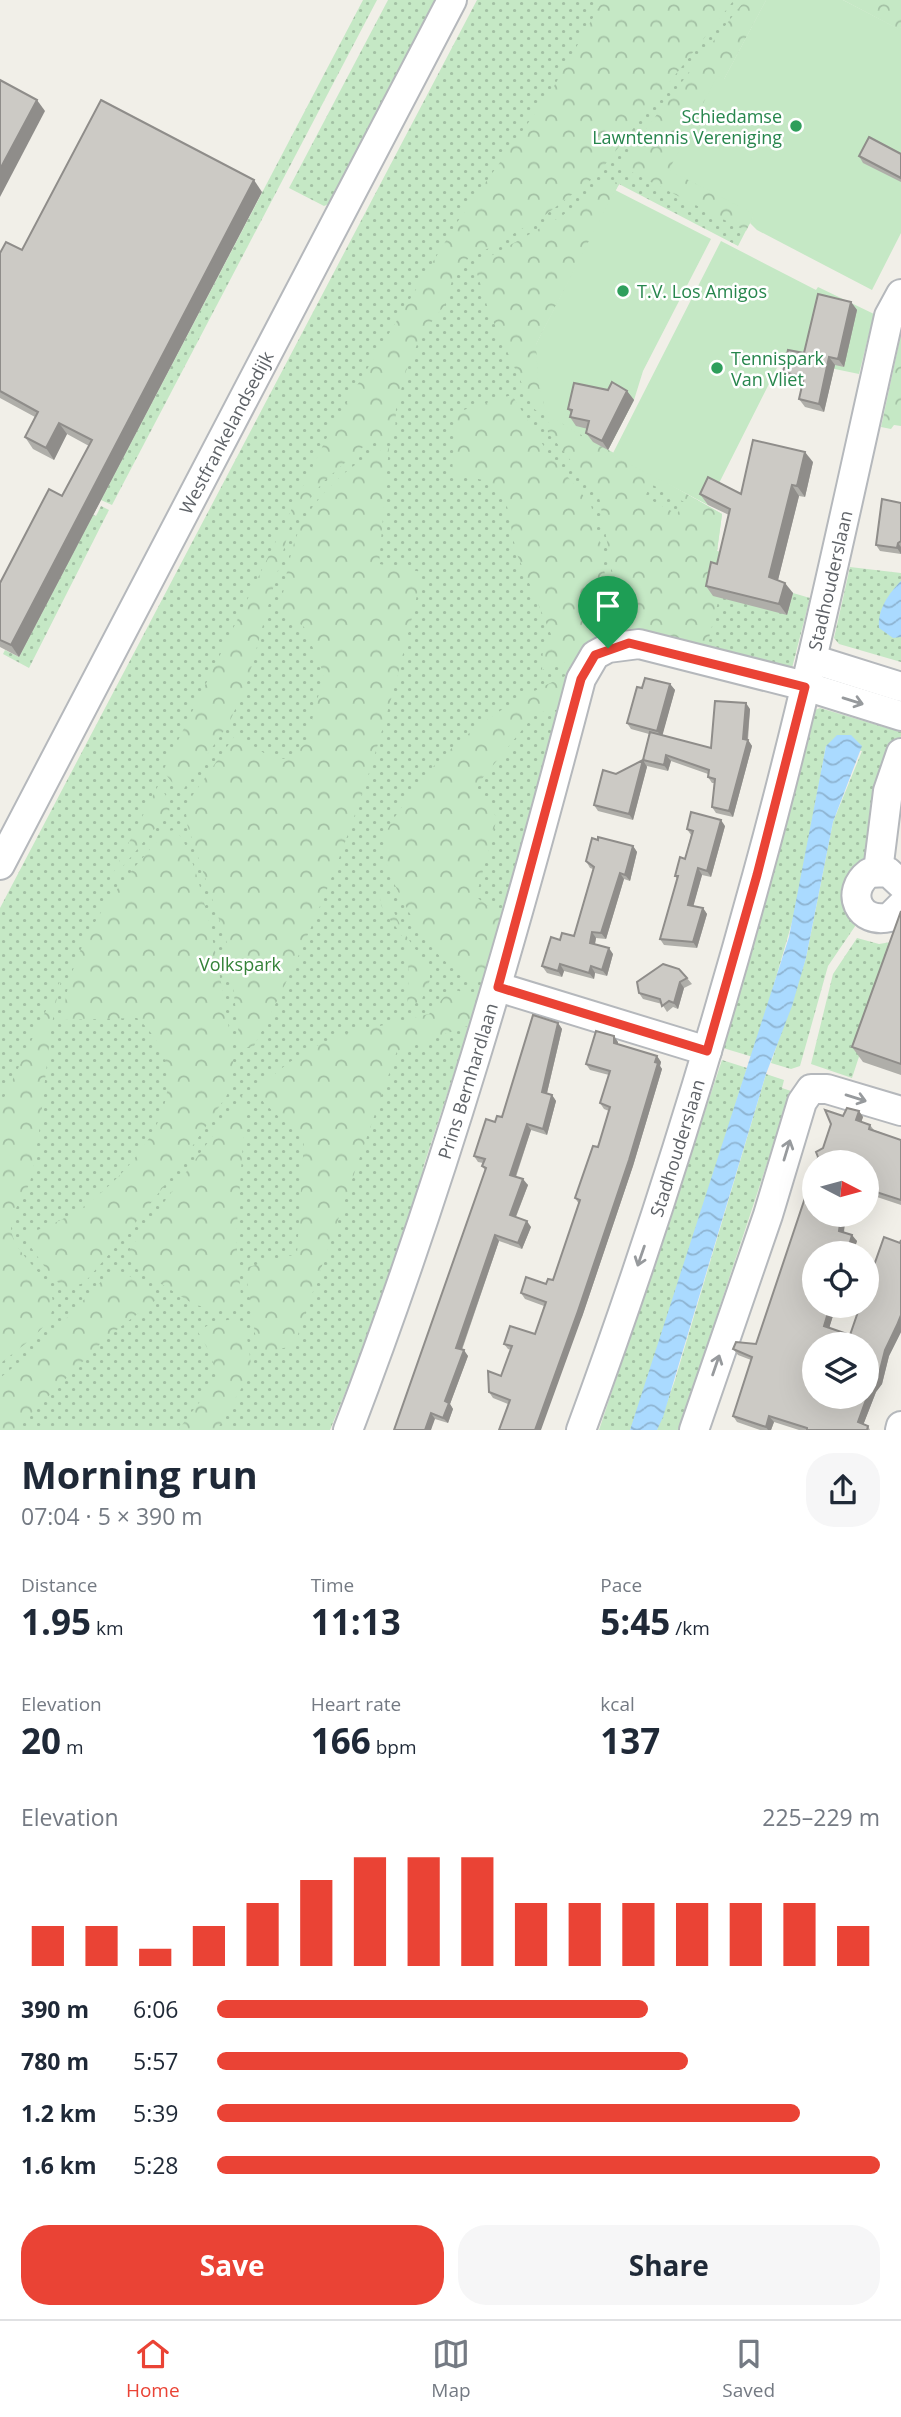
<!DOCTYPE html>
<meta charset="utf-8">
<style>
body{margin:0;font-family:"Open Sans",sans-serif;background:#f6f6f7;color:#1f2937;height:100vh;display:flex;flex-direction:column;font-size:26px;white-space:nowrap}
*{box-sizing:border-box;margin:0}
p{font-size:23px;color:#747a83}
.icon{flex:none;width:38px;height:38px;fill:none;stroke:currentColor;stroke-width:2;stroke-linecap:round;stroke-linejoin:round}
.map{position:relative;height:1430px;overflow:hidden}
.details{display:flex;flex-direction:column;background:#fff;flex:1}
.details>*{flex:none}
.needle{width:46px;rotate:96deg}
.tools{position:absolute;left:802px;top:1150px;display:grid;gap:14px}
.tools a{display:grid;place-items:center;width:77px;height:77px;border-radius:50%;background:#fff;box-shadow:0 7px 28px #0002;font-size:35px}
.pin{position:absolute;display:grid;place-items:center;width:60px;height:60px;color:#fff;margin:-72px -30px;border-radius:50% 50% 50% 0;rotate:-45deg;box-shadow:0 0 7px #0007}
.pin .icon{rotate:45deg}
.round{display:grid;place-items:center;flex:none;width:74px;height:74px;border-radius:28px;background:#f6f6f7}
.head{display:flex;align-items:center;justify-content:space-between;height:119px;padding:0 21px}
h1{font-size:38px;font-weight:700;line-height:52px}
.figures{display:grid;grid-template-columns:repeat(3,1fr);gap:10px;height:119px;padding:7px 21px}
.figures div{display:grid;align-content:center}
.figures b{font-size:35px;font-weight:700}
.figures small{font-size:19px;font-weight:400}
.figures p{font-size:19px}
.chart{height:196px;padding:14px 21px}
.chart p{display:flex;justify-content:space-between}
.chart svg{width:100%;height:126px;margin-top:7px;stroke:#ea4335;stroke-width:6}
.cta{display:flex;gap:14px;margin-top:auto;padding:14px 21px}
.cta a{flex:1;height:80px;border-radius:28px;background:#ea4335;color:#fff;font-size:28px;font-weight:700;line-height:80px;text-align:center}
.cta a+a{background:#f6f6f7;color:#1f2937}
ul{padding:0 21px;list-style:none;font-size:23px}
li{display:grid;grid-template-columns:112px 84px 1fr;align-items:center;height:52px}
li i{height:18px;border-radius:9px;background:#ea4335}
.dock{display:flex;justify-content:space-around;align-items:center;height:98px;border-top:2px solid #e0e1e3;background:#fff;font-size:19px;color:#747a83}
.dock a{display:grid;justify-items:center;gap:4px}
.dock .on{color:#ea4335}
.map>svg:first-child{display:block}
.green{fill:url(#green-dots)}
.forest{fill:url(#forest-crowns);fill-rule:evenodd}
.pitch{fill:#c5e8c5}
.water{fill:url(#water-waves)}
.lines{fill:none;stroke-linecap:round;stroke-linejoin:round}
.minor-casing{stroke:#b5b8bc;stroke-width:32}
.minor{stroke:#fff;stroke-width:28}
.wall{fill:#afaea9}
.shaded-wall{fill:#8f8d8a}
.building{fill:#cccac5;stroke:#8f8d8a;stroke-width:2;fill-rule:evenodd}
.oneway{stroke:#979a9d}
.route-casing{stroke:#fff;stroke-width:14}
.route{stroke:#ea4335;stroke-width:9}
.leisure-dot{fill:#2e9e5b;stroke:#fff;stroke-width:2.5}
.labels{text-anchor:middle;dominant-baseline:central;stroke-width:5;stroke-linejoin:round;paint-order:stroke}
.leisure-label{font-size:18px;fill:#27864d;stroke:#fff;text-anchor:start}
.street-label{font-size:18px;fill:#5f6368;stroke:#fff}
.park-label{font-size:18px;fill:#348238;stroke:#fff}
</style>
<div class="map">
<svg width="901" height="1430" viewBox="0 0 901 1430">
<defs>
<pattern id="green-dots" width="8" height="8" patternUnits="userSpaceOnUse" patternTransform="scale(1.75)"><rect width="8" height="8" fill="#c5e8c5"/><path d="M2 2h.1M6 6h.1" fill="none" stroke="#a3c0a4" stroke-width="1.8" stroke-linecap="round"/></pattern>
<pattern id="forest-crowns" width="20" height="18" patternUnits="userSpaceOnUse" patternTransform="scale(1.75)"><rect width="20" height="18" fill="#c5e8c5"/><path d="M2 6a3 3 0 1 1 6 0M12 15a3 3 0 1 1 6 0" fill="none" stroke="#a3c0a4"/></pattern>
<pattern id="water-waves" width="16" height="10" patternUnits="userSpaceOnUse" patternTransform="scale(1.75)"><rect width="16" height="10" fill="#aadaff"/><path d="M0 5q4-4 8 0t8 0" fill="none" stroke="#8eb4d2"/></pattern>
</defs>
<rect width="100%" height="100%" fill="#f1efe8"/>
<g class="green">
<polygon points="363,0 377,0 112,505 101,500"/>
<polygon points="388,0 441,0 333,202 324,206 289,188"/>
<polygon points="477,0 766,0 724,79 754,215 738,246 619,184 536,344 593,442 722,514 717,551 720,552 715,571 787,614 793,593 810,598 792,668 638,631 625,631 597,639 463,1062 458,1061 423,1168 429,1170 352,1389 347,1388 330,1430 0,1430 0,908"/>
<polygon points="101,506 109,510 29,668 3,654 5,650 19,657 93,515 96,516"/>
<polygon points="850,567 901,573 901,662 839,644 834,638"/>
<polygon points="820,708 901,732 901,736 885,775 860,919 828,966 800,1066 791,1069 771,1063 806,958 833,822 862,751 826,746 795,912 753,1057 723,1048 815,710"/>
<polygon points="857,938 879,944 897,941 852,1078 811,1064 833,974"/>
<polygon points="722,1060 747,1068 647,1386 630,1430 599,1430"/>
<polygon points="766,1074 784,1080 782,1088 791,1091 679,1430 657,1430 675,1380"/>
</g>
<g class="forest">
<polygon points="603,0 734,0 596,176 544,216 475,256 472,253 457,274 454,274 445,305 421,335 406,371 396,409 395,435 363,447 323,482 291,523 247,683 229,723 183,790 179,791 163,771 334,423 458,221 553,88"/>
<polygon points="745,0 766,0 724,79 754,215 746,231 618,165"/>
<polygon points="843,0 901,0 901,27 900,30"/>
<polygon points="608,178 619,184 536,344 538,381 546,412 538,412 533,408 489,312 476,270 480,262 562,216"/>
<polygon points="901,334 901,426 894,425 891,429 881,427"/>
<polygon points="512,395 548,453 591,505 603,554 610,634 597,639 577,659 542,670 543,645 553,639 516,552 506,501 487,481 452,473 457,412"/>
<path d="M552,418L722,514L717,551L720,552L715,571L719,598L707,646L638,631L625,620L616,593L599,496L548,432L546,425ZM651,484L684,502L677,514L645,497Z"/>
<path d="M389,447L379,564L422,572C387,738 334,896 254,1046L243,1048L240,1044L228,946L187,824L186,812L190,799L236,734L274,760L290,758L306,743L324,674L304,627L280,609C285,585 288,558 297,535C309,501 355,457 389,447Z"/>
<path d="M572,673L562,709L536,713L476,786L497,818L476,897L490,907L508,910L487,984C452,975 426,946 410,914C400,894 383,868 384,845C384,829 397,815 405,802C447,741 505,702 572,673Z"/>
<polygon points="159,784 170,803 169,812 107,885"/>
<path d="M174,830C200,842 231,1029 233,1063C233,1074 231,1085 227,1095L175,1172L125,1236L84,1283L68,1288L54,1280L23,1236C45,1227 67,1219 86,1205C144,1161 207,1081 137,1018L63,1020C69,941 116,888 165,832Z"/>
<path d="M382,887L403,931L430,971V980L422,999L407,1009C408,986 411,963 404,941C397,921 373,911 382,887Z"/>
<path d="M62,977C44,1042 46,1112 31,1178C27,1196 11,1208 11,1227C12,1258 60,1278 52,1311C46,1332 16,1350 0,1364V1106Z"/>
<polygon points="451,989 483,997 476,1023 397,1051 294,1346 258,1353 245,1268 297,1254 304,1140 264,1103 256,1090 288,1063 322,1043 347,1034 429,1014"/>
<polygon points="247,1089 236,1238 241,1297 233,1307 216,1309 195,1305 134,1267 129,1259 129,1250"/>
<polygon points="111,1271 123,1272 161,1296 106,1338 15,1430 0,1430 0,1378 46,1340"/>
<polygon points="233,1319 245,1325 252,1370 217,1430 178,1430 218,1378 209,1351 198,1332 211,1323"/>
</g>
<g class="pitch">
<polygon points="766,0 843,0 899,29 901,27 901,233 872,290 757,230 750,223 754,214 669,170 714,82 718,76 724,79"/>
<polygon points="615,190 711,239 643,371 634,400 608,450 552,418 546,412 538,381 536,344"/>
<polygon points="721,241 816,290 818,287 874,314 859,374 782,358 708,505 612,455"/>
</g>
<g class="water">
<path d="M901,581V637L893,638L879,628C877,610 889,593 901,581Z"/>
<polygon points="837,735 851,735 862,746 833,822 806,958 792,1006 766,1074 663,1417 657,1430 630,1430 789,937 826,746"/>
</g>
<g class="lines">
<defs>
<g id="minor">
<polyline points="812,659 901,687"/>
<path id="s1" d="M0,865L452,0"/>
<polyline points="878,871 888,791 901,753"/>
<path d="M901,884L888,872L869,873C844,892 859,925 890,917L901,906"/>
<polyline points="498,987 707,1051"/>
<path id="s2" d="M348,1430C442,1185 515,933 581,679L595,655L608,648L639,644L805,686L901,716"/>
<path id="s3" d="M581,1430C648,1249 706,1063 757,876C808,691 847,503 889,316L901,294"/>
<polyline points="694,1430 768,1215 802,1102 811,1089 827,1089 901,1111"/>
<polyline points="900,1430 901,1426"/>
</g>
</defs>
<use href="#minor" class="minor-casing"/>
<use href="#minor" class="minor"/>
</g>
<g class="wall">
<polygon points="901,154 901,182 863,163 859,156"/>
<polygon points="262,192 19,657 0,647 0,583 62,496 89,446 67,434 54,460 33,449 25,437 35,417 0,398 0,253 22,250"/>
<polygon points="851,302 857,310 844,367 835,365 824,412 805,407 799,399 803,383 788,380 783,372 804,353"/>
<polygon points="608,390 627,391 634,400 608,450 593,442 586,433 588,429 576,426 570,417 571,413 568,409"/>
<polygon points="813,462 805,497 799,496 778,580 793,593 787,615 713,596 706,586 717,564 729,515 708,505 700,494 741,494"/>
<polygon points="901,503 901,554 880,551 876,545"/>
<polygon points="670,684 675,690 662,735 711,748 750,709 748,740 752,746 733,817 716,813 712,807 715,783 712,783 708,777 708,774 671,761 668,771 647,766 633,820 598,811 594,805 616,774 643,760 649,734 631,729 627,723 642,688"/>
<polygon points="725,826 711,877 702,875 693,906 703,908 707,914 697,948 664,945 660,939 677,879 675,876 685,859 691,835 687,829"/>
<polygon points="633,846 637,852 630,881 624,879 606,939 596,938 595,944 613,954 607,976 595,973 594,979 564,971 562,977 547,973 542,966 560,940 574,936 593,869 590,868 586,861"/>
<polygon points="901,911 901,1075 863,1062 852,1047"/>
<polygon points="687,978 692,984 684,988 678,1009 673,1007 667,1012 662,1004 643,999 639,993"/>
<polygon points="558,1023 562,1029 547,1093 552,1095 556,1101 547,1135 531,1130 516,1177 528,1185 516,1217 531,1227 522,1249 499,1241 462,1350 468,1356 450,1404 453,1409 448,1423 435,1419 394,1430 485,1170 482,1166 483,1163 478,1162 474,1156 495,1122 502,1117"/>
<polygon points="618,1042 618,1045 657,1056 661,1062 660,1066 662,1069 633,1166 582,1317 508,1404 493,1398 489,1392 501,1376 511,1350 508,1349 504,1344 535,1334 544,1306 525,1299 521,1293 553,1280 579,1204 575,1198 598,1147 609,1111 604,1109 600,1103 609,1075 590,1070 586,1064"/>
<polygon points="859,1111 863,1117 861,1122 870,1125 874,1130 901,1140 901,1205 874,1196 873,1200 866,1198 866,1162 823,1148 843,1116"/>
<polygon points="814,1214 843,1214 842,1217 845,1222 844,1233 857,1241 829,1328 850,1335 901,1240 901,1332 889,1356 882,1384 876,1392 863,1425 868,1426 870,1430 799,1430 774,1422 771,1430 760,1430 737,1422 733,1416 751,1360 738,1355 733,1349 756,1344"/>
</g>
<g class="shaded-wall">
<polygon points="37,100 45,111 0,197 0,169"/>
<polygon points="254,180 262,192 19,657 11,645"/>
<polygon points="851,302 857,310 844,367 838,359"/>
<polygon points="829,357 835,365 824,412 819,404"/>
<polygon points="627,391 634,400 608,450 602,441"/>
<polygon points="59,423 67,434 54,460 46,448"/>
<polygon points="805,452 813,462 805,497 797,486"/>
<polygon points="792,485 799,496 776,588 769,577"/>
<polygon points="898,543 901,547 901,554 897,548"/>
<polygon points="785,583 793,593 787,615 779,604"/>
<polygon points="670,684 675,690 662,737 657,731"/>
<polygon points="746,703 750,709 747,743 748,740 752,746 733,817 729,811 743,739"/>
<polygon points="666,755 671,761 668,771 664,765"/>
<polygon points="643,760 647,767 633,820 629,814"/>
<polygon points="721,820 725,826 711,877 707,871"/>
<polygon points="633,846 637,852 630,881 625,875"/>
<polygon points="698,868 702,875 692,911 688,905"/>
<polygon points="620,873 624,879 606,939 601,933"/>
<polygon points="703,908 707,914 697,948 693,942"/>
<polygon points="592,932 596,938 594,949 590,943"/>
<polygon points="609,948 613,954 607,976 602,970"/>
<polygon points="560,964 564,971 562,977 558,971"/>
<polygon points="591,966 595,973 594,979 589,973"/>
<polygon points="680,982 684,988 678,1009 674,1003"/>
<polygon points="558,1023 562,1029 546,1097 542,1092"/>
<polygon points="614,1036 618,1042 618,1049 614,1043"/>
<polygon points="657,1056 661,1062 660,1066 662,1069 633,1166 582,1317 541,1430 535,1430"/>
<polygon points="552,1095 556,1101 547,1135 543,1129"/>
<polygon points="859,1111 863,1117 860,1126 856,1120"/>
<polygon points="527,1124 531,1130 514,1181 510,1175"/>
<polygon points="523,1179 528,1185 514,1221 510,1215"/>
<polygon points="870,1190 874,1196 873,1200 868,1194"/>
<polygon points="843,1214 842,1217 845,1222 843,1237 839,1231 836,1215"/>
<polygon points="527,1221 531,1227 522,1249 518,1243"/>
<polygon points="495,1235 499,1241 460,1354 456,1348"/>
<polygon points="852,1235 857,1241 853,1253 847,1253"/>
<polygon points="830,1306 836,1306 828,1332 824,1326"/>
<polygon points="901,1315 901,1332 889,1356 882,1384 876,1392 862,1428 858,1422 885,1350"/>
<polygon points="464,1350 468,1356 450,1404 453,1409 448,1423 443,1418 445,1401"/>
<polygon points="431,1413 435,1419 431,1430 425,1430"/>
<polygon points="769,1416 774,1422 771,1430 768,1430 766,1427"/>
</g>
<g class="building">
<polygon points="0,80 37,100 0,169"/>
<polygon points="101,100 254,180 11,645 0,640 0,583 49,489 62,496 92,440 59,423 46,448 25,437 38,412 0,391 0,253 6,242 22,250"/>
<polygon points="869,137 901,154 901,178 859,156"/>
<polygon points="818,294 851,302 838,359 829,357 819,404 799,399 804,377 783,372 788,350 804,353"/>
<polygon points="612,382 627,391 602,441 586,433 589,421 570,417 572,410 568,409 574,383 608,390"/>
<polygon points="753,440 805,452 797,486 792,485 769,577 785,583 779,604 706,586 711,562 717,564 730,509 700,494 708,477 741,494"/>
<polygon points="882,499 901,503 901,541 898,543 897,548 876,545"/>
<polygon points="645,678 670,684 657,731 627,723 637,687 642,688"/>
<polygon points="715,701 746,703 743,739 748,740 729,811 712,807 715,779 708,777 709,770 666,755 664,765 643,760 650,732 711,748"/>
<polygon points="643,760 629,814 594,805 603,770 616,774"/>
<polygon points="691,812 721,820 707,871 698,868 688,905 703,908 693,942 660,939 678,876 675,876 680,857 685,859 693,831 687,829"/>
<polygon points="598,837 633,846 625,875 620,873 601,933 592,932 590,943 609,948 602,970 591,966 589,973 560,964 558,971 542,966 551,937 560,940 562,933 574,936 594,867 586,861 592,838 598,840"/>
<polygon points="901,911 901,1064 852,1047"/>
<polygon points="663,964 679,969 687,978 680,982 674,1003 669,1001 662,1006 660,999 639,993 637,982"/>
<polygon points="533,1015 558,1023 542,1092 552,1095 543,1129 527,1124 510,1175 523,1179 510,1215 527,1221 518,1243 495,1235 456,1348 464,1350 445,1401 449,1403 443,1418 431,1413 425,1430 394,1430 486,1168 482,1166 485,1159 474,1156 486,1119 495,1122 497,1116 502,1117"/>
<polygon points="596,1031 614,1036 614,1043 657,1056 655,1062 658,1063 629,1160 578,1311 535,1430 499,1430 510,1400 489,1392 488,1371 501,1376 512,1346 504,1344 510,1326 535,1334 546,1302 521,1293 526,1277 546,1284 548,1279 553,1280 580,1200 575,1198 593,1146 598,1147 610,1107 600,1103 610,1071 586,1064"/>
<polygon points="847,1108 859,1111 856,1120 870,1125 869,1129 901,1140 901,1200 870,1190 868,1194 866,1193 866,1162 817,1162 818,1157 816,1152 823,1148 831,1124 825,1110 843,1116"/>
<path d="M814,1171V1214H836L841,1216L839,1231L852,1235L847,1253H814V1306H830L824,1326L850,1335L860,1306H866V1288L884,1237L900,1243L901,1240V1315L897,1325L885,1350L878,1378L871,1386L858,1422L868,1426L867,1430H807V1428L769,1416L766,1427L733,1416L752,1357L733,1349L736,1342L756,1344ZM814,1344H866V1396H814Z"/>
</g>
<defs><path id="oneway-shaft" d="M-6 0H5M1.5-3L5.5 0L1.5 3" fill="none" stroke-width="1.6" stroke-linecap="round" stroke-linejoin="round" transform="scale(1.75)"/></defs>
<g class="oneway">
<use href="#oneway-shaft" transform="translate(853 701) rotate(17)"/>
<use href="#oneway-shaft" transform="translate(856 1098) rotate(17)"/>
<use href="#oneway-shaft" transform="translate(787 1150) rotate(-73)"/>
<use href="#oneway-shaft" transform="translate(641 1256) rotate(109)"/>
<use href="#oneway-shaft" transform="translate(716 1365) rotate(-71)"/>
</g>
<g class="lines">
<defs>
<polygon id="route" points="629,643 805,687 757,875 707,1051 498,987 581,679 595,655"/>
</defs>
<use href="#route" class="route-casing"/>
<use href="#route" class="route"/>
</g>
<g class="leisure-dot">
<circle cx="796" cy="126" r="7"/>
<circle cx="623" cy="291" r="7"/>
<circle cx="717" cy="368" r="7"/>
</g>
<g class="labels">
<g class="leisure-label">
<text x="782" y="116" text-anchor="end">Schiedamse<tspan x="782" dy="21">Lawntennis Vereniging</tspan></text>
<text x="637" y="291">T.V. Los Amigos</text>
<text x="731" y="358">Tennispark<tspan x="731" dy="21">Van Vliet</tspan></text>
</g>
<g class="street-label">
<text stroke="none"><textPath href="#s1" startOffset="488">Westfrankelandsedijk</textPath></text>
<text stroke="none"><textPath href="#s3" startOffset="886">Stadhouderslaan</textPath></text>
<text stroke="none"><textPath href="#s2" startOffset="369">Prins Bernhardlaan</textPath></text>
<text stroke="none"><textPath href="#s3" startOffset="298">Stadhouderslaan</textPath></text>
</g>
<g class="park-label">
<text x="240" y="964">Volkspark</text>
</g>
</g>
</svg>
<div class="tools">
<a><svg class="needle" viewBox="-14 -14 28 28"><path d="M0-13l5 13h-10z" fill="#e53935"/><path d="M0 13l5-13h-10z" fill="#747a83"/></svg></a>
<a><svg class="icon" aria-label="locate" viewBox="0 0 24 24"><circle cx="12" cy="12" r="6"/><path d="M12 2v4M12 18v4M2 12h4M18 12h4"/></svg></a>
<a><svg class="icon" aria-label="layers" viewBox="0 0 24 24"><path d="M12 4l9 5-9 5-9-5zM3 14l9 5 9-5"/></svg></a>
</div>
<div class="pin" style="left:608px;top:648px;background:#1e9e55"><svg class="icon" aria-label="arrive" viewBox="0 0 24 24"><path d="M6 21V4h12l-3 4 3 4H6"/></svg></div>
</div>
<section class="details">
<div class="head"><div><h1>Morning run</h1><p>07:04 · 5 × 390 m</p></div><a class="round"><svg class="icon" aria-label="share" viewBox="0 0 24 24"><path d="M12 15V3M7 8l5-5 5 5M5 13v7h14v-7"/></svg></a></div>
<div class="figures">
<div><p>Distance</p><b>1.95<small> km</small></b></div>
<div><p>Time</p><b>11:13</b></div>
<div><p>Pace</p><b>5:45<small> /km</small></b></div>
</div>
<div class="figures">
<div><p>Elevation</p><b>20<small> m</small></b></div>
<div><p>Heart rate</p><b>166<small> bpm</small></b></div>
<div><p>kcal</p><b>137</b></div>
</div>
<div class="chart"><p><span>Elevation</span>225–229 m</p>
<svg viewBox="0 0 160 44" preserveAspectRatio="none"><path d="M5 44V30M15 44V30M25 44V38M35 44V30M45 44V22M55 44V14M65 44V6M75 44V6M85 44V6M95 44V22M105 44V22M115 44V22M125 44V22M135 44V22M145 44V22M155 44V30"/></svg>
</div>
<ul>
<li><b>390 m</b>6:06<i style="width:65%"></i></li>
<li><b>780 m</b>5:57<i style="width:71%"></i></li>
<li><b>1.2 km</b>5:39<i style="width:88%"></i></li>
<li><b>1.6 km</b>5:28<i style="width:100%"></i></li>
</ul>
<div class="cta"><a>Save</a><a>Share</a></div>
</section>
<nav class="dock">
<a class="on"><svg class="icon" aria-label="home" viewBox="0 0 24 24"><path d="M3 11l9-7 9 7M6 9v11h12V9"/></svg>Home</a>
<a><svg class="icon" aria-label="map" viewBox="0 0 24 24"><path d="M3 6l6-2 6 2 6-2v14l-6 2-6-2-6 2zM9 4v14M15 6v14"/></svg>Map</a>
<a><svg class="icon" aria-label="saved" viewBox="0 0 24 24"><path d="M7 4h10v16l-5-4-5 4z"/></svg>Saved</a>
</nav>
